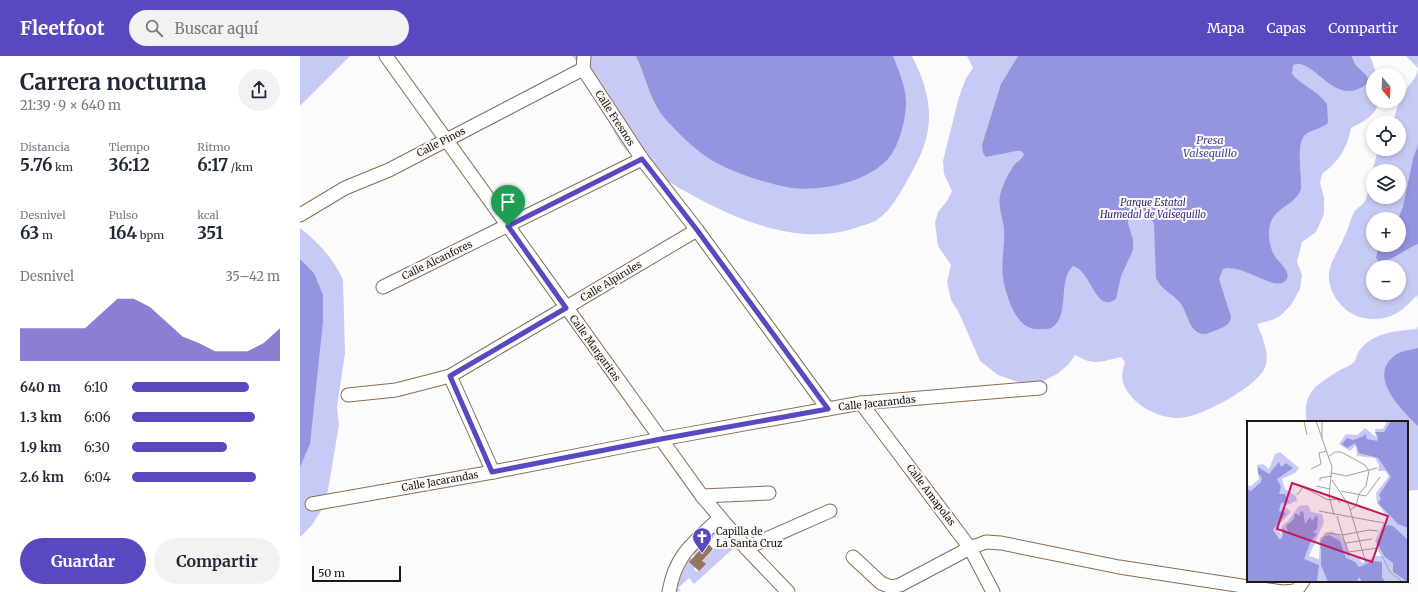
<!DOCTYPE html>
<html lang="es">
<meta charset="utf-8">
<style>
body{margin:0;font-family:Merriweather,serif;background:#f2f2f3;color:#1f2937;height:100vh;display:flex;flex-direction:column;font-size:15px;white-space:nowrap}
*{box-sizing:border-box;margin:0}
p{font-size:13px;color:#747a83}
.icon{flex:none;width:22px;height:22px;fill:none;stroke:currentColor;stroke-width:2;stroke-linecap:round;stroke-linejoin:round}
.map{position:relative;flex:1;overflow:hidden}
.sheet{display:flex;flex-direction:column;background:#fff;width:300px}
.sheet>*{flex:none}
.needle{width:26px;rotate:161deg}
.fabs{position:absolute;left:1066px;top:12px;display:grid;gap:8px}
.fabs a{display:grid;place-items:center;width:40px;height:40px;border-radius:50%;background:#fff;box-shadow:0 2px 6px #0003;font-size:20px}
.scale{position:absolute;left:12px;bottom:10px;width:89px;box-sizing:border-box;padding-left:4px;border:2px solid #21170d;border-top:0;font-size:11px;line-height:14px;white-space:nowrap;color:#21170d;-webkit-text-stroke:3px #fbfbfb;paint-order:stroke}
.pin{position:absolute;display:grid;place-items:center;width:34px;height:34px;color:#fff;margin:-41px -17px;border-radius:50% 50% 50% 0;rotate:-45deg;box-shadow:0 0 4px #0007}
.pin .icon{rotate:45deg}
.round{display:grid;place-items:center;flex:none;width:42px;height:42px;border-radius:21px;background:#f2f2f3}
.overview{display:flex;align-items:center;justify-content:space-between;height:68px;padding:0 20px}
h1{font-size:22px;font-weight:700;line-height:30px}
.figures{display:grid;grid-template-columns:repeat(3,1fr);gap:6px;height:68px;padding:4px 20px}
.figures div{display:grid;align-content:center}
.figures b{font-size:17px;font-weight:700}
.figures small{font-size:11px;font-weight:400}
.figures p{font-size:11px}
.chart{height:112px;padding:8px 20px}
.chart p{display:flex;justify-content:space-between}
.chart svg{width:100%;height:72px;margin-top:4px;fill:#5949c1;opacity:.7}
.cta{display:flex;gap:8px;margin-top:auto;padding:8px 20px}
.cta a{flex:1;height:46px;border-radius:24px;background:#5949c1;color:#fff;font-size:16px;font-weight:700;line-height:46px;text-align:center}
.cta a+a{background:#f2f2f3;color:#1f2937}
ul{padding:0 20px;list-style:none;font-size:13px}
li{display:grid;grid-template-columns:64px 48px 1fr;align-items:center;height:30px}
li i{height:10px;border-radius:5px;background:#5949c1}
header{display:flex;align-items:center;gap:24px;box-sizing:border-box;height:56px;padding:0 20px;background:#5949c1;color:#fff}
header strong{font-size:19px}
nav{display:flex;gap:22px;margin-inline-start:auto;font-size:14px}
.search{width:280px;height:36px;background:#f2f2f3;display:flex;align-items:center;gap:10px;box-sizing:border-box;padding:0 14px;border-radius:22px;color:#747a83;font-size:15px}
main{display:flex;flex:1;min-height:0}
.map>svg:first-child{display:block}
.green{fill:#c8caf6;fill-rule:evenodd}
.water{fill:#9494df}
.building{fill:#91775d}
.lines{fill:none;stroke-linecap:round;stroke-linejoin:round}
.street-casing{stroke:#876d53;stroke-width:15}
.street{stroke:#fff;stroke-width:13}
.route-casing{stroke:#fff;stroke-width:8}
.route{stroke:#5949c1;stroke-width:5}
.labels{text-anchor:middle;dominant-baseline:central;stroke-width:4;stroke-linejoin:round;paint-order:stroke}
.street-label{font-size:10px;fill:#21170d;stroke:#fbfbfb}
.park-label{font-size:10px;font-style:italic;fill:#372a81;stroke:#fbfbfb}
.poi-label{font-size:10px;fill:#21170d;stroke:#fbfbfb;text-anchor:start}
.water-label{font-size:11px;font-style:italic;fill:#4d459e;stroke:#fbfbfb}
.inset-road{fill:none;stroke:#a4a09c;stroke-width:1}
.view{fill:#c2185b;fill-opacity:0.15;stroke:#c2185b;stroke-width:2}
.inset-edge{fill:none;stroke:#21170d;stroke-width:2}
</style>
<header>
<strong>Fleetfoot</strong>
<div class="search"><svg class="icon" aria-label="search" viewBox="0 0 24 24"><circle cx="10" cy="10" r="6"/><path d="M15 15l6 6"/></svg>Buscar aquí</div>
<nav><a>Mapa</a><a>Capas</a><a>Compartir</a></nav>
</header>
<main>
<section class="sheet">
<div class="overview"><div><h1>Carrera nocturna</h1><p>21:39 · 9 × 640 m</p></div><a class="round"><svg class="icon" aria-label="share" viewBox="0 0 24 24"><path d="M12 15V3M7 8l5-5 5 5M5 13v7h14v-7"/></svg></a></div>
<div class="figures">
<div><p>Distancia</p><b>5.76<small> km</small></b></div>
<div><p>Tiempo</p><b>36:12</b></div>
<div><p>Ritmo</p><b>6:17<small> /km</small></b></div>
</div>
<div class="figures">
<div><p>Desnivel</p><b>63<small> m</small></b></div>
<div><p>Pulso</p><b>164<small> bpm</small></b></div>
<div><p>kcal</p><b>351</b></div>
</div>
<div class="chart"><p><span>Desnivel</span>35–42 m</p>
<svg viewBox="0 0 160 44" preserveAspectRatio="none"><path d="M0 44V24L10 24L20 24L30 24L40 24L50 15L60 6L70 6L80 11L90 20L100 29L110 33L120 38L130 38L140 38L150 33L160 24V44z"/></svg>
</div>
<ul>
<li><b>640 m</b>6:10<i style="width:79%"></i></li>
<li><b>1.3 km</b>6:06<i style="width:83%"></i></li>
<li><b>1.9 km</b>6:30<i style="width:64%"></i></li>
<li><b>2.6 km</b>6:04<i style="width:84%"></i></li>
</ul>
<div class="cta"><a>Guardar</a><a>Compartir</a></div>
</section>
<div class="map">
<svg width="1118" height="536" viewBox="0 0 1118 536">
<rect width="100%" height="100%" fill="#fbfbfb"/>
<g class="green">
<polygon points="0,0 50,0 0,50"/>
<path d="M272,0H612C633,41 636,74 613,114C604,130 593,153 578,163C573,167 564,169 558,171C488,197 403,148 345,111C331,102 315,83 311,67C308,58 312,45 308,37C304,31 295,25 290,20C283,14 278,7 272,0Z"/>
<path d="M667,0H1070L1077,19H1073V45H1079C1076,60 1063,66 1051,72C1047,93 1039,105 1022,118L1020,127L1024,141V158L1016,176L1002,186L997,206L1002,219L1000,233L991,249L980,260L972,264L957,268C962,280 969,295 966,309C960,330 901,361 880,362C858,363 831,348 823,327C821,320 823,313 825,306L821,301C799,306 795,310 775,299L768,309L757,318L735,329L724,328L698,319L680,305L659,257L651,244L647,226L651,209L638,190L635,167L638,156L647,145L652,135L644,118L643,105L659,41L666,22L673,12Z"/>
<path d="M1106,0H1118V244L1117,239C1102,256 1089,266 1064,262C1043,259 1024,233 1030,212C1033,201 1041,190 1045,179C1049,171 1050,164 1054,156C1057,151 1064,149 1066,143C1071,127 1072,110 1079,93H1099V67H1093C1095,56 1099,46 1104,37C1108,28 1118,22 1118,12ZM1073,115H1099V141H1073ZM1073,163H1099V189H1073ZM1073,211H1099V237H1073Z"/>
<path d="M0,172C18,186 34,203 43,224L45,297L37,351L39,369L28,434L22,453L12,469L0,481Z"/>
<path d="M1118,270V434L1107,435V366H1007C1001,336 1018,328 1040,314C1044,312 1050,310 1054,306C1056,304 1057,298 1059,295C1073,276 1096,275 1117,273Z"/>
<polygon points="415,467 421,474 394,499 392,497 390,500 395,511 394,513 397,516 405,508 402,505 427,480 436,490 394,528 389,522 378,532 381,535 374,536 389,492"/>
</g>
<g class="water">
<path d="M336,0H593C599,15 607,34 606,50C605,66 599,90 588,103C566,127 517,137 486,131C463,126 430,116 410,103C398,96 381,80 371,69C350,49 348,25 336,0Z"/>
<path d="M718,0H1052C1054,14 1070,16 1068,27C1034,55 1015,0 993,9L992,18C1002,30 1017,34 1027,48L1028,67C1021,73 1013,73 1006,78C995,86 1002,119 1001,133C994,153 967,150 969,181C970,188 971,193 974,199C978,206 995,218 984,226C972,234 941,207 923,213L919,223L931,261C930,268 926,270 919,273C913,275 905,280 899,277C889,273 887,256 881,248C874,238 862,235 856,222L854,167L846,155C839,152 834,153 829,158L828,167L833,184V194L821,220L816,243C795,258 792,215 773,210C758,224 769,256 755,269C751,274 743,273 737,273C716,274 706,239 703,222C701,206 705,189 704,173C703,163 698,150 700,140C702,130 709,115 716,107C720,104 722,103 724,98L721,95H716L686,101L683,97L682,89L701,28Z"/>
<path d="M1118,89V188C1107,192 1089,207 1079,206L1076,202L1079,189H1099L1098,163L1103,151L1113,103Z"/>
<polygon points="0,203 14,217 23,239 23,266 10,388 0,411"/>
<path d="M1118,292V370C1103,355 1069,323 1092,302C1098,295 1110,294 1118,292Z"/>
</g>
<polygon class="building" points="407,486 413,493 402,505 406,508 399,515 389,506"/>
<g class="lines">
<defs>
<g id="street">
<polyline points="86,0 402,440 446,492 488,536"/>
<polyline points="284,0 283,13 342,103 397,174 528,353"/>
<polyline points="0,159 45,132 89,114 283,13"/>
<polyline points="83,231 342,103"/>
<polyline points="150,320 193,416"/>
<polyline points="48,339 96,334 150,320 397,174"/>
<polyline points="561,347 670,492 693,536"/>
<polyline points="402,440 469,437"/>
<polyline points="12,448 193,416 361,383 561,347 740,332"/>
<polyline points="446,492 530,455"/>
<polyline points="553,501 581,527 591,531 600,529 670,492 686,486 701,487 819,511 982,536 996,535 1003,525"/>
<path d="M369,536C375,499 394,486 420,462"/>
</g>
</defs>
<use href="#street" class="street-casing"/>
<use href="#street" class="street"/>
</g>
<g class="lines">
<defs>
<polygon id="route" points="342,103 397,174 528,353 361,383 192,416 150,320 266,252 208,170"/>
</defs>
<use href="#route" class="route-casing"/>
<use href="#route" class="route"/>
</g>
<defs>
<symbol id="church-pin" viewBox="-11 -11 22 30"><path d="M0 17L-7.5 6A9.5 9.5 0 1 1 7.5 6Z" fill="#5949c1" stroke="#fbfbfb"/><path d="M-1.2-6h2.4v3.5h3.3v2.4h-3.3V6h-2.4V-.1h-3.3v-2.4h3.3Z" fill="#fff"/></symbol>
</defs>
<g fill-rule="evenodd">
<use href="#church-pin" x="391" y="470" width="22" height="30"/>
</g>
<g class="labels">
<g class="street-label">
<text transform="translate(315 62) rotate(57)">Calle Fresnos</text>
<text transform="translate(141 86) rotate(-27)">Calle Pinos</text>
<text transform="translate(137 204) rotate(-26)">Calle Alcanfores</text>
<text transform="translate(311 225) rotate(-31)">Calle Alpirules</text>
<text transform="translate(295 292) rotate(54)">Calle Margaritas</text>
<text transform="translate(577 347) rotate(-6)">Calle Jacarandas</text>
<text transform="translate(140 425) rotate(-10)">Calle Jacarandas</text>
<text transform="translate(631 439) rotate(53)">Calle Amapolas</text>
</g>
<g class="park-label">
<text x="853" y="146">Parque Estatal<tspan x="853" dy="12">Humedal de Valsequillo</tspan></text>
</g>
<g class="poi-label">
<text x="416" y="475">Capilla de<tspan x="416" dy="12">La Santa Cruz</tspan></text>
</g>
<g class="water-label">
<text x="910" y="84">Presa<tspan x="910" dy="13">Valsequillo</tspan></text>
</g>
</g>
<g transform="translate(947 365)">
<rect width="161" height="161" fill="#fbfbfb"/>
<path d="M140,0H161V161H0V64L4,65L12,58L10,44L16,43L22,48L28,33L33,31L52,47L48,52L35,58L38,68L49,75L50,80L37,85L44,91L30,106L34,114L35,105L41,100L52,85L61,84L64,91L75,93L77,101L62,135L72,138L73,117L84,110L94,115L100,123L103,135L112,137L115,142L129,135H136L128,120L136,103L142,98L130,82L129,72L142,55L138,50H131L132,44L128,37L110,35L109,24L103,30L92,23L99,13L110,14L118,7L129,16L128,8H136Z" fill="#c8caf6"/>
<path d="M144,0H161V107L151,103L131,82L134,78L132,74L144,56L131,37L112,32L108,22L100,27L95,23L100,17L106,19L117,15L118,12L120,18L130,20L131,16L128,11H137ZM32,41L34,46L39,42L46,47L30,58L34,66L32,73H38L42,81L34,82L32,90L39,92L26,109L33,119L36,115L35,107L41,111L39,105L47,98L48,92L53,95V91L56,90L58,103L63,96L65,100L69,95L71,96L70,108L66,111L70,113L64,120L57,138L72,144L70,161H0V68L4,70L14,61L15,57L11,52V46L22,53ZM141,104L146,105L161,119V161L146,151V142L137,135L130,122L136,107ZM82,114L93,120L99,137L108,141L112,146L126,140L135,141V156L138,161H115L112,156L110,161H81L74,144V121L78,115Z" fill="#9494df"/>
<path class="inset-road" d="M57,0L60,14M69,0L85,46L82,75L87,94M75,17V1M81,36L88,31H94L118,44L122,50L119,65L112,73L109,85L103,89M64,48L74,43L72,32L80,30M85,52L99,55L130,47M85,59L102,85L119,142M73,60V57L85,55M69,65L83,68M94,70L119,75L133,56M50,74L56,66L81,79L90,78L93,82M72,90L137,102M90,95L102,136M99,122L125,118M74,128V120L79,112L96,114L122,109L131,110M101,131L131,127L143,151L156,161"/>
<path class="view" d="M45,62L141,95L125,141L30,108Z"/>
<rect width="161" height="161" class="inset-edge"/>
</g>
</svg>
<div class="fabs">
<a><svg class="needle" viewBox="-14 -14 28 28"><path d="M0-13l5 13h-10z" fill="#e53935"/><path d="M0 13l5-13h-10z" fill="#747a83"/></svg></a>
<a><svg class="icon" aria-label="locate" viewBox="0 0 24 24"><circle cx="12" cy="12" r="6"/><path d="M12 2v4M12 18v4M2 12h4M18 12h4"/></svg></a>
<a><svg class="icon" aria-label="layers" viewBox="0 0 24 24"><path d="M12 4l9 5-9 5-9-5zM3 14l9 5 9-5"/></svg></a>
<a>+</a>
<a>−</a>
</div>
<div class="scale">50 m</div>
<div class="pin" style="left:208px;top:170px;background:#1e9e55"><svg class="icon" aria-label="arrive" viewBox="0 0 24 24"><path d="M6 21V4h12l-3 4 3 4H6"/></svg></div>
</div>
</main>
